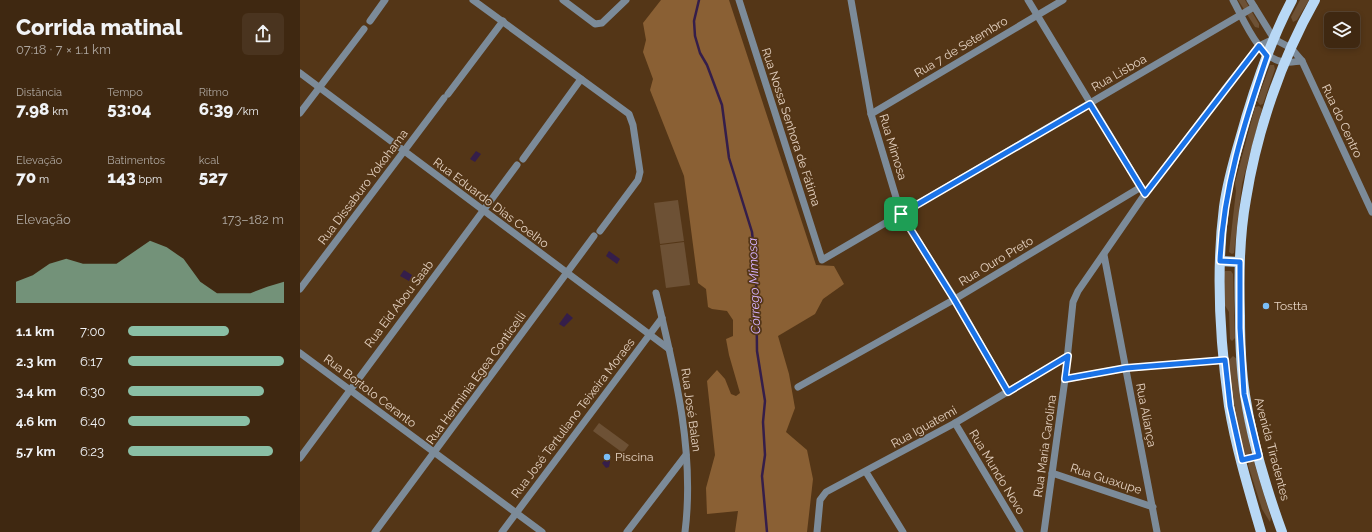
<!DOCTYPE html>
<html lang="pt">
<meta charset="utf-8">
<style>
body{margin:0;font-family:Raleway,sans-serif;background:#4a341f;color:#f1f3f6;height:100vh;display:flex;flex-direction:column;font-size:15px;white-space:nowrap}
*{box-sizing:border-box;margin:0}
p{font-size:13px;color:#ada69f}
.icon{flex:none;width:22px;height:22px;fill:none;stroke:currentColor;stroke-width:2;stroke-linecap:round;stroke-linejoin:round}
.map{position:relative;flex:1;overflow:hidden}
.side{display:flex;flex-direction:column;background:#3f2811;width:300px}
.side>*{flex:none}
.buttons{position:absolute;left:1024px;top:12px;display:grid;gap:8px}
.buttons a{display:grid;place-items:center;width:36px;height:36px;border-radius:6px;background:#3f2811;box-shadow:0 2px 6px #0003,0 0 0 1px #584431;font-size:20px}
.pin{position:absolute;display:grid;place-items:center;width:34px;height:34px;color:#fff;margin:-17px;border-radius:8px;box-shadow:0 2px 6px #0006}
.round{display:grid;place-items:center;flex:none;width:42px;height:42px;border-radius:6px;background:#4a341f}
.head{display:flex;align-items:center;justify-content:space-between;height:68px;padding:0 16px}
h1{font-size:22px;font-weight:800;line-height:30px}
.metrics{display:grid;grid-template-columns:repeat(3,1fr);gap:6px;height:68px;padding:4px 16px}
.metrics div{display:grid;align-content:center}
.metrics b{font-size:17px;font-weight:800}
.metrics small{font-size:11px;font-weight:400}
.metrics p{font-size:11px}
.chart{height:112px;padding:8px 16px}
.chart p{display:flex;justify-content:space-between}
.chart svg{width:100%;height:72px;margin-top:4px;fill:#8abfa5;opacity:.7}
ul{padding:0 16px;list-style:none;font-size:13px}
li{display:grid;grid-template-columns:64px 48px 1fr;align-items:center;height:30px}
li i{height:10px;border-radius:5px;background:#8abfa5}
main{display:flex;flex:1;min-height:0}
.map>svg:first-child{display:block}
.green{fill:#6d5135}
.forest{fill:#8a6034}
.water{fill:#351e4a}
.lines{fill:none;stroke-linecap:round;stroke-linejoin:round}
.stream{stroke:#351e4a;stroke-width:2.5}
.minor{stroke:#7c8b99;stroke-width:7}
.major{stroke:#b8d8f5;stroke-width:10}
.route-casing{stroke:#fff;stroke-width:8}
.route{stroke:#1a73e8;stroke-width:5}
.poi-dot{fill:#7abef8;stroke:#543617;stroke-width:1.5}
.labels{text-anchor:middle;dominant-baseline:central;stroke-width:3.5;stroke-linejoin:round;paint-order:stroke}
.street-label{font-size:12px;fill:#e4d1c0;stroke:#543617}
.poi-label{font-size:12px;fill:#e4d1c0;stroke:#543617;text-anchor:start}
.water-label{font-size:13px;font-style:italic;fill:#d5b2fe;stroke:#543617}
</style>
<main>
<section class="side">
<div class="head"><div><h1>Corrida matinal</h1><p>07:18 · 7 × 1.1 km</p></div><a class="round"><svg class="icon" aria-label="share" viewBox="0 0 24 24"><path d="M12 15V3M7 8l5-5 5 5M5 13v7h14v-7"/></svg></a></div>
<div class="metrics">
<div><p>Distância</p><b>7.98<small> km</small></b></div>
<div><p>Tempo</p><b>53:04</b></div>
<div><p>Ritmo</p><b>6:39<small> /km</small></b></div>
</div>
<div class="metrics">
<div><p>Elevação</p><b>70<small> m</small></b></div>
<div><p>Batimentos</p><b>143<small> bpm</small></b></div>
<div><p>kcal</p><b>527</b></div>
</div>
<div class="chart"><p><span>Elevação</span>173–182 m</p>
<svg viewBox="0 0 160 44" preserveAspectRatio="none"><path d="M0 44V31L10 27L20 20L30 17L40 20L50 20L60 20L70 13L80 6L90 10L100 17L110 31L120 38L130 38L140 38L150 34L160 31V44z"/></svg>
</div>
<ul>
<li><b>1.1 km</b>7:00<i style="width:65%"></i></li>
<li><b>2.3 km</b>6:17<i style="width:100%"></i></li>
<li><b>3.4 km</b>6:30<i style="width:87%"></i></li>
<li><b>4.6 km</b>6:40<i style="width:78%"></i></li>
<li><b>5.7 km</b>6:23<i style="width:93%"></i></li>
</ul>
</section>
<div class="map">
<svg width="1072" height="532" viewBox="0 0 1072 532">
<rect width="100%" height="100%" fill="#543617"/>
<g class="green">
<polygon points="938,0 945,0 959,24 959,28 955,27"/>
<polygon points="1000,0 1009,0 997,20 993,22 991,17"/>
<polygon points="970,65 974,65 975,69 963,104 960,105 957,101"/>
<polygon points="959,106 962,109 942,184 934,253 932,254 929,252 936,191 935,183 955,107"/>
<polygon points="378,200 384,241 360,244 354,203"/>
<polygon points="384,242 390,285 366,288 360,245"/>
<polygon points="925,271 931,271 933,274 935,338 932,341 930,339 929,312 924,304 923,273"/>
<polygon points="933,356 937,359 942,406 951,452 948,456 944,455 935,416 929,360"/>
<polygon points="299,423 329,445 323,453 293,431"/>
<polygon points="951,460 954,462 971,518 970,522 962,509 948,465 949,462"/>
</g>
<polygon class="forest" points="361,0 429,0 516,265 534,266 544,284 523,299 515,314 478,336 489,374 495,408 486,432 507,450 513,479 507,532 435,532 438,511 407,514 406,488 415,455 407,381 417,370 425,379 431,394 436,396 440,393 429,355 426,339 433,336 433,320 427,311 412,309 408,307 406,289 398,283 384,176 350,90 353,79 343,52 346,40 343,23"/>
<g class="water">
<polygon points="176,151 181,154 175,162 170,159"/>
<polygon points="309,251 320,259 317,264 306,256"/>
<polygon points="104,270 112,275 109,281 100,276"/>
<polygon points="267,313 273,318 264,327 259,324"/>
<polygon points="307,452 309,452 310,462 309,467 306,468 302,463 305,460 304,454"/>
</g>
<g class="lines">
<polyline class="stream" points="399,0 394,21 395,36 400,53 407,65 422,105 429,158 452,232 456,270 457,351 465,401 463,422 465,455 462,476 467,532"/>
<g class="minor">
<polyline points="173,0 329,114 333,125 340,172 338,180 300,231"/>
<polyline points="263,0 295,24 302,23 326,0"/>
<polyline points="439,0 522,260 954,7"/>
<polyline points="551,0 571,114 601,214 655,299 708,392"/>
<polyline points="728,0 843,190"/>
<path d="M933,0C944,20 960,62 986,62C991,63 997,61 1002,61"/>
<polyline points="950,0 974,39"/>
<polyline points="70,21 85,0"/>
<polyline points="974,39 991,48 1002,61 1072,212"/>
<polyline points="0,73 369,349"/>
<polyline points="148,94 203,21"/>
<polyline points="0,113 64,29"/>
<polyline points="571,114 763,0"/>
<polyline points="223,159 281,79"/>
<polyline points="804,255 857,532"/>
<polyline points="0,289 144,98"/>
<path d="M356,293C375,372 395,451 385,532"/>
<polyline points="0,353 242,532"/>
<polyline points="765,379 826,368 925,360"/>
<polyline points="498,387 655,299 841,187"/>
<polyline points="655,423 720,532"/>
<polyline points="0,458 217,165"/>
<polyline points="566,472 603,532"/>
<polyline points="752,473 853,507"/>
<polyline points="75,532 294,236"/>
<polyline points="202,532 362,318"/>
<polyline points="327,532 386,455"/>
<polyline points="517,532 520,500 526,492 655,423 768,356"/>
<polyline points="744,532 765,379 773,302 778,291 845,194 924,90 959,46 974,39"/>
</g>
<g class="major">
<polyline points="920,261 939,262"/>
<path d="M961,532C949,491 936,448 929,406C920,342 916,270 924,207C928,176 938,147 946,118C958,78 972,37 992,0"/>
<path d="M982,532C966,488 952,441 945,395C941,369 940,342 940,316C939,277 939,238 946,199C957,131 981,60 1015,0"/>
</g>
</g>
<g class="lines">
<defs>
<path id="route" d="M959,46L967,56C944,123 923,189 920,261L940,262V328L944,394L959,456L942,460L930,406L925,360L826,368L765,379L768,356L708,392L654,299L601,214L790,104L845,194Z"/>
</defs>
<use href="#route" class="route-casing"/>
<use href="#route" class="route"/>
</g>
<g class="poi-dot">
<circle cx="966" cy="306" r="4"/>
<circle cx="307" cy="457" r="4"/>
</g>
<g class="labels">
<g class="street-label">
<text transform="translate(661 47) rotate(-31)">Rua 7 de Setembro</text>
<text transform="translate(819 73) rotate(-30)">Rua Lisboa</text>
<text transform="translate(1042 121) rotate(65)">Rua do Centro</text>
<text transform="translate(491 127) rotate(72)">Rua Nossa Senhora de Fátima</text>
<text transform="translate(593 147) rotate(73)">Rua Mimosa</text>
<text transform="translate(63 187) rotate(-53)">Rua Dissaburo Yokohama</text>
<text transform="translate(191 203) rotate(37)">Rua Eduardo Dias Coelho</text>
<text transform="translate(696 261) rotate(-31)">Rua Ouro Preto</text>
<text transform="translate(99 304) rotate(-53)">Rua Eid Abou Saab</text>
<text transform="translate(176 378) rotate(-54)">Rua Herminia Egea Conticelli</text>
<text transform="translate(70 391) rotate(37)">Rua Bortolo Ceranto</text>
<text transform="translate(391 410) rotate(82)">Rua José Balan</text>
<text transform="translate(846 415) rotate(79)">Rua Aliança</text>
<text transform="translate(273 418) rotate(-53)">Rua José Tertuliano Teixeira Moraes</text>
<text transform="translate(624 427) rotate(-29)">Rua Iguatemi</text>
<text transform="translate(745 446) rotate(-82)">Rua Maria Carolina</text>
<text transform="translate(972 449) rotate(75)">Avenida Tiradentes</text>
<text transform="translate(697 472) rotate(59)">Rua Mundo Novo</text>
<text transform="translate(806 479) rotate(18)">Rua Guaxupe</text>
</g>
<g class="poi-label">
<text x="974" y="306">Tostta</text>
<text x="315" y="457">Piscina</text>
</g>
<g class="water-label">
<text transform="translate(454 286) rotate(-92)">Córrego Mimosa</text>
</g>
</g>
</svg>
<div class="buttons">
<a><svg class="icon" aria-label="layers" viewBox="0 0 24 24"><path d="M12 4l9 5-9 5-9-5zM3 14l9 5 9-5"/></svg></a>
</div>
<div class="pin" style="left:601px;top:214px;background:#1e9e55"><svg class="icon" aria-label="arrive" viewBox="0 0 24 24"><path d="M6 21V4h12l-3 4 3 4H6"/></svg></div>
</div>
</main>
